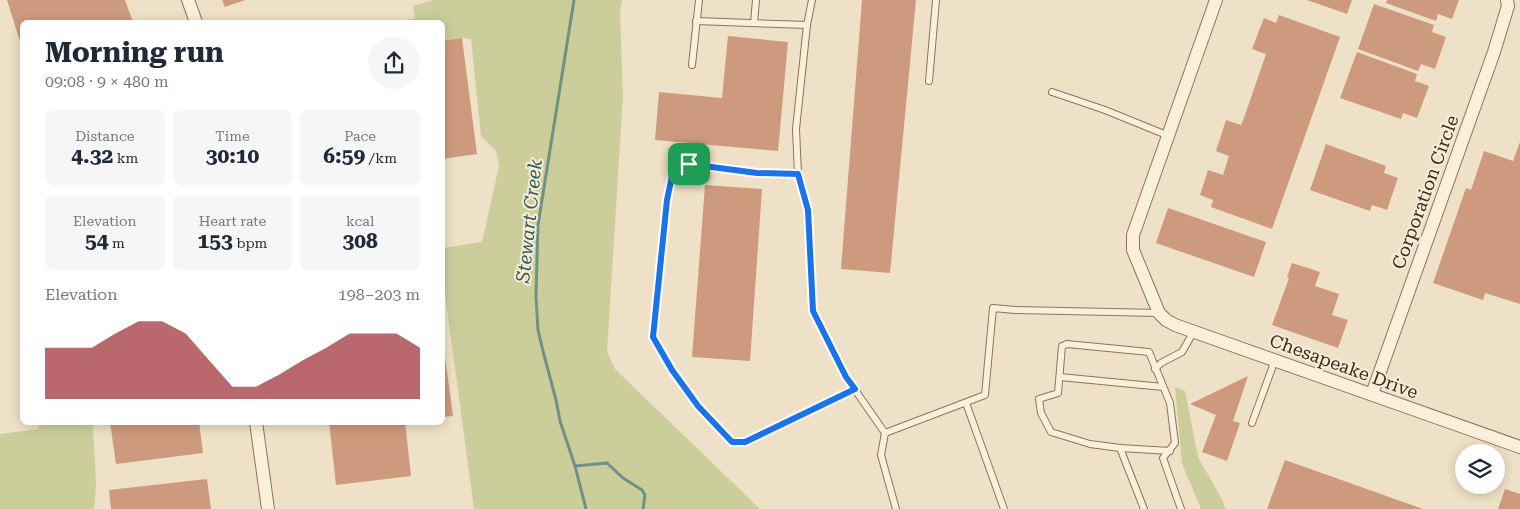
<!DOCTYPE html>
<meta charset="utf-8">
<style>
body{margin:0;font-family:"Roboto Serif",serif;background:#f6f6f7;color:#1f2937;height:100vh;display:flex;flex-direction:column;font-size:19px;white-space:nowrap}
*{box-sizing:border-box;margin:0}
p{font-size:16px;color:#747a83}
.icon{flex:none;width:28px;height:28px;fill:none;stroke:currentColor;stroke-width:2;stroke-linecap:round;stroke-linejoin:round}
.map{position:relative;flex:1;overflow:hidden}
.drawer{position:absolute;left:20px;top:20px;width:425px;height:405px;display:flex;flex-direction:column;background:#fff;border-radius:8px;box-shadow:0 2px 12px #0003}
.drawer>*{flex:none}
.controls{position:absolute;left:1455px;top:444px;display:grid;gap:10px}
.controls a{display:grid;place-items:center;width:50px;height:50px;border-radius:50%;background:#fff;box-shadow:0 2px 12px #0003;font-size:25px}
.pin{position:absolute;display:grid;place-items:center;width:42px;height:42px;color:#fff;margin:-21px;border-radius:10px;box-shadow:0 2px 8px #0006}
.round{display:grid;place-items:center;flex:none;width:52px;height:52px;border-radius:26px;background:#f6f6f7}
.summary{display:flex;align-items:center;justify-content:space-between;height:85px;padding:0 25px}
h1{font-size:28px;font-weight:700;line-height:38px}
.metrics{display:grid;grid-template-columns:repeat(3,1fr);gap:8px;height:85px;padding:5px 25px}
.metrics div{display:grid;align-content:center;border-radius:8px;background:#f6f6f7;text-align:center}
.metrics b{font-size:21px;font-weight:700}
.metrics small{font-size:14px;font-weight:400}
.metrics p{font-size:14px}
.chart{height:140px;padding:10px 25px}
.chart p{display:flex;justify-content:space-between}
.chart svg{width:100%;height:90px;margin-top:5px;fill:#9c2b31;opacity:.7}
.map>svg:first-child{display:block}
.green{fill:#cbce9b}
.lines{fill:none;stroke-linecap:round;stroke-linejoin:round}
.stream{stroke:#6f9287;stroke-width:3}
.building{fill:#ce9a7d}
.service-casing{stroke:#8c735c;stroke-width:8}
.minor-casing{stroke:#8c735c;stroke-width:14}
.service{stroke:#faefdb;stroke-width:6}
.minor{stroke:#faefdb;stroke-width:12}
.route-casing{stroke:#fff;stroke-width:10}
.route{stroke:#1a73e8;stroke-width:6}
.labels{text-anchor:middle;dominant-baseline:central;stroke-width:4;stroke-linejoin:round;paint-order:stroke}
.street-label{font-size:18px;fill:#3c2c20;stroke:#f7ecd7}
.water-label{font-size:19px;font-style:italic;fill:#2f5c57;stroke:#f7ecd7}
</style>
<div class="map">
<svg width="1520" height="509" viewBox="0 0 1520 509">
<rect width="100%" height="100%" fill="#efe1c7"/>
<g class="green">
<polygon points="433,0 622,0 620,13 623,95 607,352 615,369 760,509 474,509 443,279 443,248 482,242 499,166 496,151 481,136 471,39 462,38 443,41 442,22 400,22 415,18 413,6"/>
<polygon points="1175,387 1185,391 1198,457 1223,501 1225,509 1201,509 1182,464"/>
<polygon points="38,423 93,423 96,486 94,509 0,509 0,434 39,429"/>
</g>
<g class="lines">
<g class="stream">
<polyline points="574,0 538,225 536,296 538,330 543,351 556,400 560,421 575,466 586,509"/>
<polyline points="575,466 607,463 623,478 642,490 645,495 643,509"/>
</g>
</g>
<g class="building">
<polygon points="7,0 125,0 133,22 22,22 22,48"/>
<polygon points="222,0 245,0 225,7"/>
<polygon points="862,0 916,0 890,273 841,269"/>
<polygon points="1307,0 1352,0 1347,14"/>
<polygon points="1387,0 1459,0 1452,19 1438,14 1436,21 1386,3"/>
<polygon points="1374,4 1434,25 1432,32 1446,37 1435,69 1421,64 1418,71 1358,49"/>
<polygon points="1279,15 1340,37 1272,229 1211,207 1213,200 1200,195 1208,170 1223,175 1229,156 1216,151 1226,120 1241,125 1244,118 1266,54 1252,49 1264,18 1276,23"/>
<polygon points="728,36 788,42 778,151 655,140 659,92 722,98"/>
<polygon points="462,38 477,154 442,159 442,41"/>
<polygon points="1357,52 1417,74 1415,81 1429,86 1417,118 1403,113 1401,119 1340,98"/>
<polygon points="1520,142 1520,304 1485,293 1483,300 1433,283 1466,188 1471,190 1484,151 1513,161"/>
<polygon points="1326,144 1386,166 1384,173 1398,178 1387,210 1372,205 1370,211 1310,190"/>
<polygon points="705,185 762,189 750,361 692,357"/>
<polygon points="1168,208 1266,242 1254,277 1156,243"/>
<polygon points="1292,263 1320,272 1315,286 1339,294 1332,315 1348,320 1338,348 1272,325 1289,278 1287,277"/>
<polygon points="442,335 453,416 442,417"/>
<polygon points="1248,376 1233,421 1240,423 1227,461 1202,452 1216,415 1190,404"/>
<polygon points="110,422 199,422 203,453 116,464"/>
<polygon points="329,422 405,422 411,476 336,485"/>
<polygon points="1285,460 1423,509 1267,509"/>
<polygon points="207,479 211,509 111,509 109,490"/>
<polygon points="1505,489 1520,494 1520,509 1498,509"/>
</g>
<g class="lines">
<defs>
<g id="service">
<polyline points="812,0 807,25 796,129 798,174 808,210 813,311 846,377 885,433 985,395 993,308 1015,310 1159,313"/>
<polyline points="696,21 807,25"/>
<polyline points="754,23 756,0"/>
<polyline points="692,65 699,0"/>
<polyline points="929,81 936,0"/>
<polyline points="1052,92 1105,110 1169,136"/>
<polyline points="798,174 757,173 689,164 677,164 673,171 667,200 653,337 672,370 698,406 731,442 745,442 855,389"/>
<polyline points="1155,369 1161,363 1182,352 1194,331"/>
<polyline points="1060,377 1163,387"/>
<polyline points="966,403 1004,509"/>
<polyline points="1252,423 1275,360"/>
<polyline points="885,433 881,455 896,509"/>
<polyline points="1120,448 1170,451"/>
<polyline points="1144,509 1120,448 1090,444 1051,432 1041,413 1039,399 1058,393 1062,346 1067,344 1149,352 1170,403 1175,443 1163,458 1181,509"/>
</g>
<g id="minor">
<polyline points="188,0 196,22"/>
<polyline points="1216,0 1133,235 1133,250 1159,313 1166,320 1175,325 1520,447"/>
<polyline points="1372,394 1494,52 1508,6 1507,0"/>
<polyline points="256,422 268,509"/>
</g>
</defs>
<use href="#service" class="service-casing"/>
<use href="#minor" class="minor-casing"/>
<use href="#service" class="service"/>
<use href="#minor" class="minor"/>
</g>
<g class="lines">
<defs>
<polygon id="route" points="677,164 689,164 757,173 798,174 808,210 813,311 846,377 855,389 745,442 732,442 698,406 672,370 653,337 667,200 673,171"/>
</defs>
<use href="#route" class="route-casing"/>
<use href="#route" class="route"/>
</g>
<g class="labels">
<g class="street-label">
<text transform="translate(1425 192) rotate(-70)">Corporation Circle</text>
<text transform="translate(1344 366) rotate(20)">Chesapeake Drive</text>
</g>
<g class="water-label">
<text transform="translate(529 221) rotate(-84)">Stewart Creek</text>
</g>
</g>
</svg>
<div class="controls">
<a><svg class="icon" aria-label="layers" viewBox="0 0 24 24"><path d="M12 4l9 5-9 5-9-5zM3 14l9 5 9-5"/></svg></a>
</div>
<div class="pin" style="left:689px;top:164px;background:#1e9e55"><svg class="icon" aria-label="arrive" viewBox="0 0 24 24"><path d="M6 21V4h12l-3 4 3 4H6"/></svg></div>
<section class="drawer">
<div class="summary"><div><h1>Morning run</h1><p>09:08 · 9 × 480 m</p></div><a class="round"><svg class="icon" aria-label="share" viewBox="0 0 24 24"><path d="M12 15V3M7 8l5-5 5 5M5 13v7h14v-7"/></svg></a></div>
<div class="metrics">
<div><p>Distance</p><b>4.32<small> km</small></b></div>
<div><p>Time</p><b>30:10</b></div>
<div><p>Pace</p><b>6:59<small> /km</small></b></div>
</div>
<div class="metrics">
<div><p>Elevation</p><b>54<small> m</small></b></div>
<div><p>Heart rate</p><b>153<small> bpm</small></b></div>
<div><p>kcal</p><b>308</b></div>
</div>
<div class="chart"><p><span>Elevation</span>198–203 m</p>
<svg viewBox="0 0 160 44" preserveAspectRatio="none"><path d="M0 44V19L10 19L20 19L30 12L40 6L50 6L60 12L70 25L80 38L90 38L100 32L110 25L120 19L130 12L140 12L150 12L160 19V44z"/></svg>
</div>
</section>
</div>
